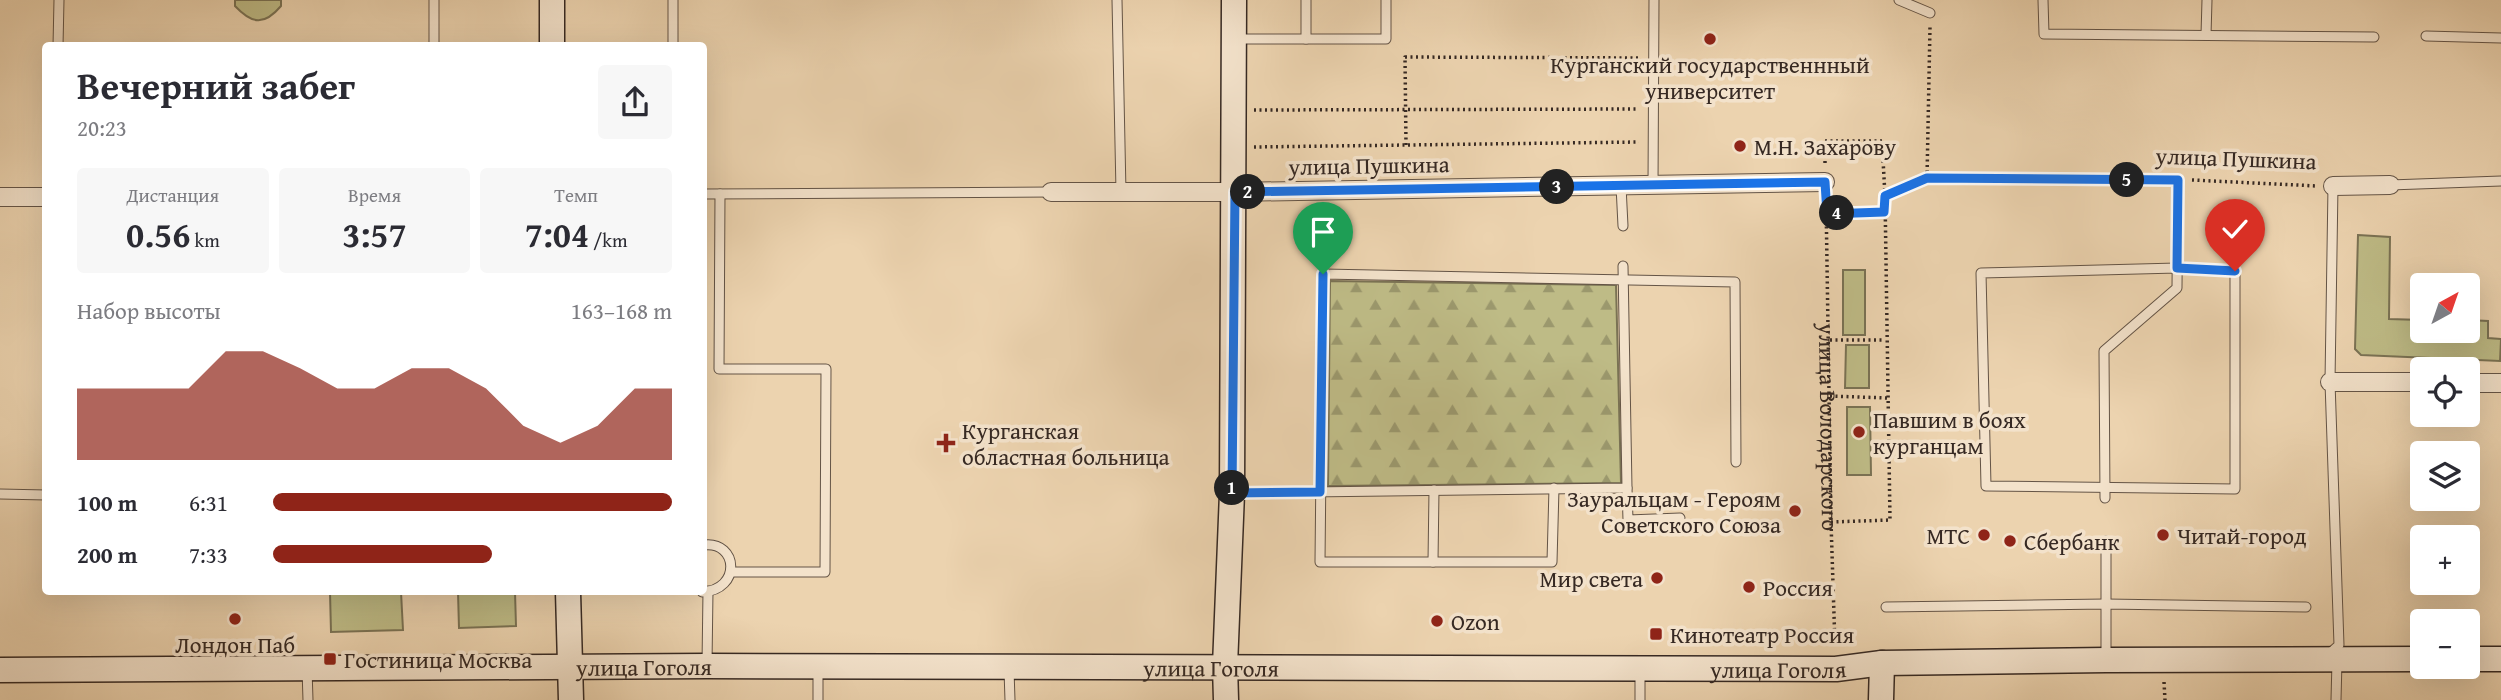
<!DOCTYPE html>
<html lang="ru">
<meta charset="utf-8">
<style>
body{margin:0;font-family:"Gentium Book Plus",serif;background:#f7f7f7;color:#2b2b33;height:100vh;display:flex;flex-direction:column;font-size:26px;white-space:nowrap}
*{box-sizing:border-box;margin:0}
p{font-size:23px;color:#7c7c81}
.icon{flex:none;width:38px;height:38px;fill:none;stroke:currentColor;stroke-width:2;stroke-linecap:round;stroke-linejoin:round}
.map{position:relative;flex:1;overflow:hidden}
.side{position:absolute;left:42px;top:42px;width:665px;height:553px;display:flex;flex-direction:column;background:#fff;border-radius:7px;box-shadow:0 7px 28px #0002}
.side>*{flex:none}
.needle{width:46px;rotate:40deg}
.controls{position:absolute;left:2410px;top:273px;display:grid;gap:14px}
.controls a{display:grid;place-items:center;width:70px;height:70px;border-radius:7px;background:#fff;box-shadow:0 7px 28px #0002;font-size:35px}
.pin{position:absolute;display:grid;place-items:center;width:60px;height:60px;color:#fff;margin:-72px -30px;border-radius:50% 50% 50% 0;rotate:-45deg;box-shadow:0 0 7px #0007}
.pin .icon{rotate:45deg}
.km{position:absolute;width:35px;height:35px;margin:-18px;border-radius:50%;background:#222;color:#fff;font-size:19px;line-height:35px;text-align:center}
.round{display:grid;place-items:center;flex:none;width:74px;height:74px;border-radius:7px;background:#f7f7f7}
.overview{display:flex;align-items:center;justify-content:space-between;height:119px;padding:0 35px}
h1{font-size:38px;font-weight:700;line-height:52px}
.stats{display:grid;grid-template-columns:repeat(3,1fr);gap:10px;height:119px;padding:7px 35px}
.stats div{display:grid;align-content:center;border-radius:7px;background:#f7f7f7;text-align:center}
.stats b{font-size:35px;font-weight:700}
.stats small{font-size:19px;font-weight:400}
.stats p{font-size:19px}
.chart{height:196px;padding:14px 35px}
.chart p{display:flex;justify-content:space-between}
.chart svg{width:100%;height:126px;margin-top:7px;fill:#8f2418;opacity:.7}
ul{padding:0 35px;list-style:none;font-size:23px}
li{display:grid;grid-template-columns:112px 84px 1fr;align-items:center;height:52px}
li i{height:18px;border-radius:9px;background:#8f2418}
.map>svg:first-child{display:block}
.green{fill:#bebb86;stroke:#7a7254;stroke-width:2}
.forest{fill:url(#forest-firs);stroke:#7a7254;stroke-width:2}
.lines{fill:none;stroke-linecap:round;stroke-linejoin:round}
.lane-casing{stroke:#645446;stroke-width:11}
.street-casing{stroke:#645446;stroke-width:20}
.secondary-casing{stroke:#362923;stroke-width:27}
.path{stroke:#362923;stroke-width:3.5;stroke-dasharray:2 3.5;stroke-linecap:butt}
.lane{stroke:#f3e2cb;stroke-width:9}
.street{stroke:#f3e2cb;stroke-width:18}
.secondary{stroke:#f3e2cb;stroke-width:24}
.route-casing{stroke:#fff;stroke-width:14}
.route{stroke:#1a73e8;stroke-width:9}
.poi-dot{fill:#8f2418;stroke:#f3e2cb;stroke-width:2.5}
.labels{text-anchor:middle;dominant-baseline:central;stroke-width:7;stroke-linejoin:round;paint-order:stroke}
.poi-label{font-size:23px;fill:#362923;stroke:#f3e2cb;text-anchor:start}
.street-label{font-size:23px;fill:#362923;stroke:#f3e2cb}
</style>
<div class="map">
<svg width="2501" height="700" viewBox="0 0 2501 700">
<defs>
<pattern id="forest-firs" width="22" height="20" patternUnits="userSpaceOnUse" patternTransform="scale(1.75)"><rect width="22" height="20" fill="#bebb86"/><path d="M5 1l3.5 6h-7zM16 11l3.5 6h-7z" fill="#9b986d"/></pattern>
</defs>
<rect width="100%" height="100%" fill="#ecd3af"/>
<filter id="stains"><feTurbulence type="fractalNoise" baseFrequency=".00286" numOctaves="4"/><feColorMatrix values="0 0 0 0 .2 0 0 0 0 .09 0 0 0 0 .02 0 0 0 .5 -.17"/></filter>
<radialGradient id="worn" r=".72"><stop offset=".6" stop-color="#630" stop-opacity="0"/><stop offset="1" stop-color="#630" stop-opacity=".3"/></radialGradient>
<g class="green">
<path d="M235,0H281V6C264,26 252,24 235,6Z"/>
<polygon points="2358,235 2390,237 2389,319 2422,320 2422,331 2468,331 2468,320 2488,321 2488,338 2501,339 2500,361 2361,355 2355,349"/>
<rect x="1843" y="270" width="22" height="65"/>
<polygon points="1846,345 1869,345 1869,388 1845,388"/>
<polygon points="1847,407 1870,407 1871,475 1847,475"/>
<polygon points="330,592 401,592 403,630 331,632"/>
<polygon points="458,592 515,592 516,626 459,628"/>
</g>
<polygon class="forest" points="1330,281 1616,285 1621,483 1328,486"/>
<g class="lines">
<defs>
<g id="lane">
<polyline points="434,0 434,46"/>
<polyline points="673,0 673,46"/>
<polyline points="1117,0 1121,192"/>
<polyline points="1899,0 1930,13"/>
<polyline points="2043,0 2044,34 2374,37"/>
<polyline points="2206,35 2207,0"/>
<polyline points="2426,36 2501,38"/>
<polyline points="1235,39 1386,39 1386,0"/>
<polyline points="1306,39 1306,0"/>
<polyline points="58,46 59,0"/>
<polyline points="2390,185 2501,181"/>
<polyline points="1621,186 1623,226"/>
<polyline points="1653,186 1654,0"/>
<polyline points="704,194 1051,192"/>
<polyline points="720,194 719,369 826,369 825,572 731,572"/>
<polygon points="2177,268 2235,270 2235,489 1986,486 1981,273"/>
<polyline points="1554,488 1552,562 1320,562 1323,274 1735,282 1736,462"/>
<polyline points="1627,488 1628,520 1680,518"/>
<polyline points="1234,493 1627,488 1623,266"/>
<polyline points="0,494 46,495"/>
<polyline points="2105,498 2104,351 2177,288 2178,180"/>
<polyline points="2106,541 2106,658"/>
<polyline points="1433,562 1434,490"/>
<path d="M702,592C742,590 738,541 704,545"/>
<polyline points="1886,607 2106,604 2306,607"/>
<polyline points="2330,653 2339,645 2330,382 2333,186"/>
<polyline points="707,664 708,591"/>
<polyline points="307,669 308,700"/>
<polyline points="1009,670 1010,700"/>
<polyline points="818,700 818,668"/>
<polyline points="1640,700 1640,670"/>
<polyline points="2336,700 2337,661"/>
</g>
<g id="street">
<polyline points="2333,186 2390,185"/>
<polyline points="1051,192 1235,192 1825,182"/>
<polyline points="0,197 46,197"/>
<polyline points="2330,382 2422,382"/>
<polyline points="2468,383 2501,383"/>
</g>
<g id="secondary">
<polyline points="552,0 552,46"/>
<polyline points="568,592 571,700"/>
<polyline points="2468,659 2501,659"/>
<path id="s2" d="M0,670L707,666L1836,669L1882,663L2106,660L2422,659"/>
<polyline points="1226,700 1225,666 1232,493 1234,0"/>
<polyline points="1881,700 1882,663"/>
</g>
</defs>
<use href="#lane" class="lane-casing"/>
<use href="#street" class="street-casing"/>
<use href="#secondary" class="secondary-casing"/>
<g class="path">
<polyline points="1254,110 1639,109"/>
<polyline points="1406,145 1405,57 1640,58"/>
<polyline points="1254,147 1639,142"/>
<polyline points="1825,163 1825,141 1882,141 1885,196 1927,178 2163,180"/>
<polyline points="1927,178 1930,27"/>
<polyline points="2192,180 2317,186"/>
<path id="s1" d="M1826,199L1831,522L1835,646"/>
<polyline points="1827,213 1884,212"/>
<polyline points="1830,340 1885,340"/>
<polyline points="1830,396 1887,398"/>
<polyline points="1831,522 1890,520 1885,196"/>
<polyline points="2164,682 2165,700"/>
</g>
<use href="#lane" class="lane"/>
<use href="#street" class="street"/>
<use href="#secondary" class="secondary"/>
</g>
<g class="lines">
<defs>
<polyline id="route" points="1323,274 1320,492 1232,493 1235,192 1825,182 1827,214 1884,212 1885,196 1927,178 2178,180 2177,268 2235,271"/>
</defs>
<use href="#route" class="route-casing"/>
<use href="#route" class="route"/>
</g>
<g class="poi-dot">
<circle cx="1710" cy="39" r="7"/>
<circle cx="1740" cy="146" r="7"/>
<circle cx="1859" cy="432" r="7"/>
<path d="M942.5 432.5h7v7h7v7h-7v7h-7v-7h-7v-7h7z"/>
<circle cx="1795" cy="511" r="7"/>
<circle cx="1984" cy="535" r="7"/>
<circle cx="2163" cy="535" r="7"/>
<circle cx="2010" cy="541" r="7"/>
<circle cx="1657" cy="578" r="7"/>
<circle cx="1749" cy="587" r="7"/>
<circle cx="235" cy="619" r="7"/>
<circle cx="1437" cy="621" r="7"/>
<rect x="1649" y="627" width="14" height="14" rx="3.5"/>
<rect x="323" y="652" width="14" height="14" rx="3.5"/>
</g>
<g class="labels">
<g class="poi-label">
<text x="1710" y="64" text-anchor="middle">Курганский государственнный<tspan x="1710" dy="26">университет</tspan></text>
<text x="1754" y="146">М.Н. Захарову</text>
<text x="1873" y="419">Павшим в боях<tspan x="1873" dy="26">курганцам</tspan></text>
<text x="962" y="430">Курганская<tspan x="962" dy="26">областная больница</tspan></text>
<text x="1781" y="498" text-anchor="end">Зауральцам - Героям<tspan x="1781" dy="26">Советского Союза</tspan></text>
<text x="1970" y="535" text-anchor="end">МТС</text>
<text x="2177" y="535">Читай-город</text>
<text x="2024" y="541">Сбербанк</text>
<text x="1643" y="578" text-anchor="end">Мир света</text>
<text x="1763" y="587">Россия</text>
<text x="1451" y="621">Ozon</text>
<text x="1670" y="634">Кинотеатр Россия</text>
<text x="235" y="644" text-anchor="middle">Лондон Паб</text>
<text x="344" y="659">Гостиница Москва</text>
</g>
<g class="street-label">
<text transform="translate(2236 158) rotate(2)">улица Пушкина</text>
<text transform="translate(1369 165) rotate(-1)">улица Пушкина</text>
<text stroke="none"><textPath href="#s1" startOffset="228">улица Володарского</textPath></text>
<text stroke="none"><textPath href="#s2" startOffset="644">улица Гоголя</textPath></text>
<text stroke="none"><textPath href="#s2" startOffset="1211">улица Гоголя</textPath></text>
<text stroke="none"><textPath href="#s2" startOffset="1778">улица Гоголя</textPath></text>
</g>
</g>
<rect width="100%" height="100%" filter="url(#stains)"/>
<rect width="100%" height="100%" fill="url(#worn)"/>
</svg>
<div class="controls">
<a><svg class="needle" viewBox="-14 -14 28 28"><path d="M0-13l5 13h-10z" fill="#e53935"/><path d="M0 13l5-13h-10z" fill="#7c7c81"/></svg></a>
<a><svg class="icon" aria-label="locate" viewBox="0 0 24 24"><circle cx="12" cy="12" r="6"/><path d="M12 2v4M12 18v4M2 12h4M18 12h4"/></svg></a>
<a><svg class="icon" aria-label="layers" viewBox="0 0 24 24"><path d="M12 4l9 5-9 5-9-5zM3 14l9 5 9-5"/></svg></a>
<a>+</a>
<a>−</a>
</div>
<div class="pin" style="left:1323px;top:274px;background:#1e9e55"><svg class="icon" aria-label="arrive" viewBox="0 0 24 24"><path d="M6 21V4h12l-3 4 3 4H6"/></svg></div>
<div class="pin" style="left:2235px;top:271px;background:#d93025"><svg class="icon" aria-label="check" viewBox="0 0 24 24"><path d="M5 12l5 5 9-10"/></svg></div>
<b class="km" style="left:1232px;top:488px">1</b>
<b class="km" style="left:1248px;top:192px">2</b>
<b class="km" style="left:1557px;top:187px">3</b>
<b class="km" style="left:1837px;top:213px">4</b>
<b class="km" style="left:2127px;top:180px">5</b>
<section class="side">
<div class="overview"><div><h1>Вечерний забег</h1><p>20:23</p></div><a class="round"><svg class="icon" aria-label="share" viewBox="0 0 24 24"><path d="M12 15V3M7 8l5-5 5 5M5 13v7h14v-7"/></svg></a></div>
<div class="stats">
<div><p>Дистанция</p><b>0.56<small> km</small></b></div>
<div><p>Время</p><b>3:57</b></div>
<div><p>Темп</p><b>7:04<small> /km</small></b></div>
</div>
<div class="chart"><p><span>Набор высоты</span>163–168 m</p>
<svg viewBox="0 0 160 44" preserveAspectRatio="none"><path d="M0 44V19L10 19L20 19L30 19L40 6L50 6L60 12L70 19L80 19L90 12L100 12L110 19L120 32L130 38L140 32L150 19L160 19V44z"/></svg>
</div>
<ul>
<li><b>100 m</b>6:31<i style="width:100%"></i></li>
<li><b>200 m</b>7:33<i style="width:55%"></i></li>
</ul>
</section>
</div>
